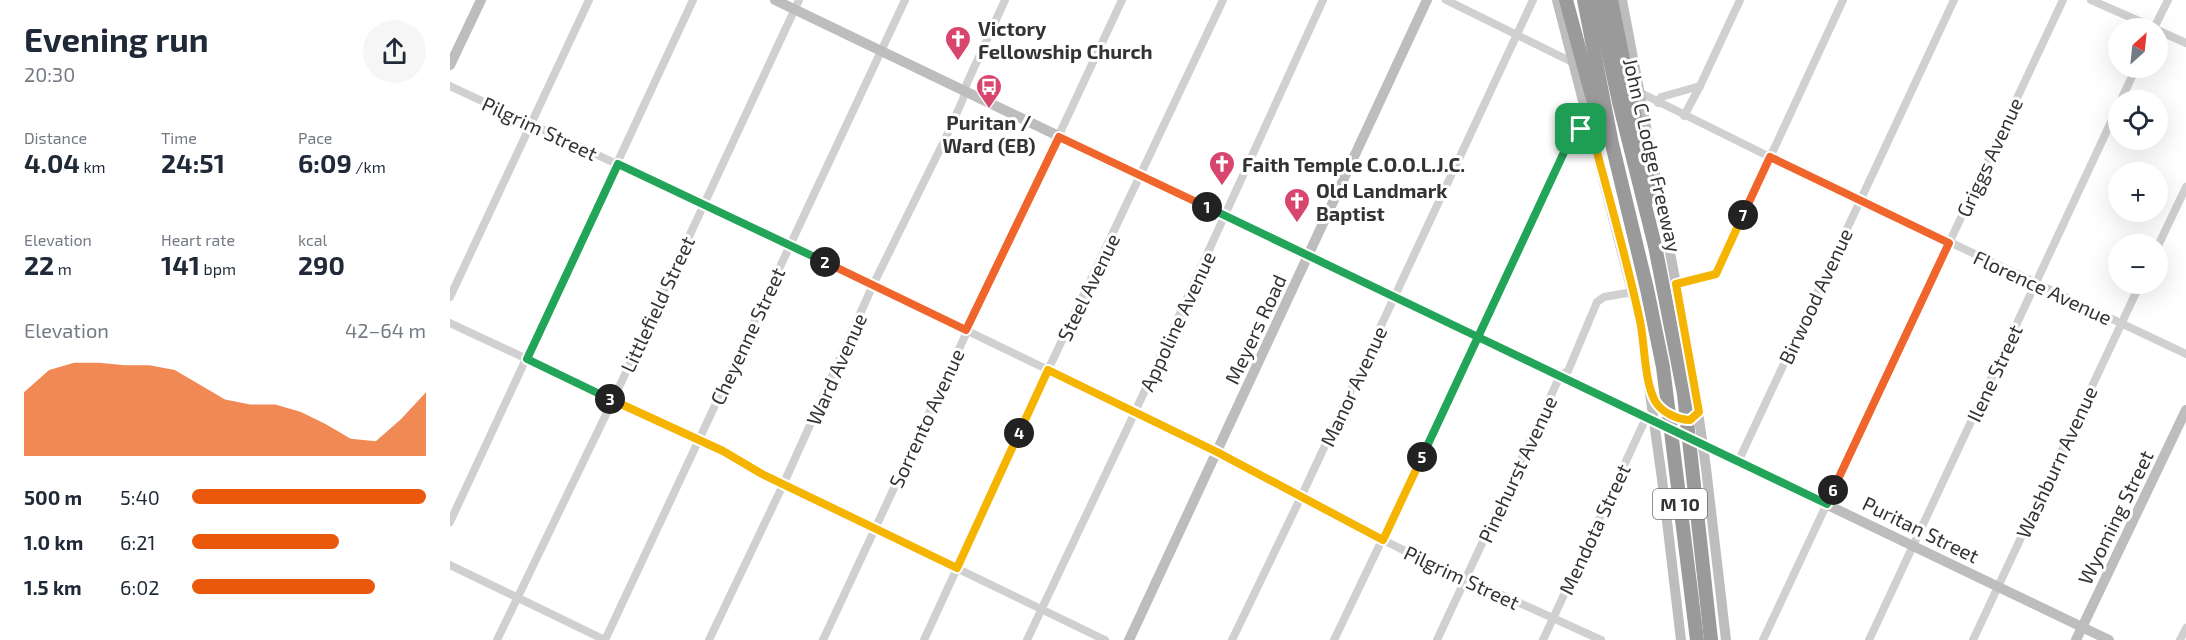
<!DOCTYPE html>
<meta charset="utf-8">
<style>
body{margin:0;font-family:"Exo 2",sans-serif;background:#f6f6f7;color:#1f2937;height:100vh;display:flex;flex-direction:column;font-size:22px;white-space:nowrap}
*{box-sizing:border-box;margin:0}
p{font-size:20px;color:#747a83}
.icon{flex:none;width:33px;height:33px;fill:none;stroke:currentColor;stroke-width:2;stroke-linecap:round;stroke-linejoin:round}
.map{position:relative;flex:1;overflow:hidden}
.side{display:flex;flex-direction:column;background:#fff;width:450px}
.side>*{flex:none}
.needle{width:39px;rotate:27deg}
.controls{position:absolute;left:1658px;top:18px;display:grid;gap:12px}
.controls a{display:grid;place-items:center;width:60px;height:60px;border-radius:50%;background:#fff;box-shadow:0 6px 24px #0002;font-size:30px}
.pin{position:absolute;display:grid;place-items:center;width:51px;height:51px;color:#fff;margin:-26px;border-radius:12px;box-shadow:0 3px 9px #0006}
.km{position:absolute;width:30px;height:30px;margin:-15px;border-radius:50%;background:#222;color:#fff;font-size:16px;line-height:30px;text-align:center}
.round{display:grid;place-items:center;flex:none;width:63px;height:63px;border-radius:32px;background:#f6f6f7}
.head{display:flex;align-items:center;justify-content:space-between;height:102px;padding:0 24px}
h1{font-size:33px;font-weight:700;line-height:45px}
.figures{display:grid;grid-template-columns:repeat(3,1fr);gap:9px;height:102px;padding:6px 24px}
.figures div{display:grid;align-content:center}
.figures b{font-size:26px;font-weight:700}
.figures small{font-size:16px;font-weight:400}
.figures p{font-size:16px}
.chart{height:168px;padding:12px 24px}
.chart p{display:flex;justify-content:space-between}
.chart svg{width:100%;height:108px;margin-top:6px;fill:#ea580c;opacity:.7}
ul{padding:0 24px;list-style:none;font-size:20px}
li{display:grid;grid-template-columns:96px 72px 1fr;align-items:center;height:45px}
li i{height:15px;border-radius:8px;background:#ea580c}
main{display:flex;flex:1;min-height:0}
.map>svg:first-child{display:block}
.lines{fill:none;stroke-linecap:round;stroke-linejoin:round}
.street{stroke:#d0d0d0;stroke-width:8}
.secondary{stroke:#bdbdbd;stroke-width:10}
.highway{stroke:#9a9a9a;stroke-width:14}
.split-1-casing{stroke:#fff;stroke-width:12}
.split-2-casing{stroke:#fff;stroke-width:12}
.split-3-casing{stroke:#fff;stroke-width:12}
.split-4-casing{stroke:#fff;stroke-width:12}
.split-5-casing{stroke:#fff;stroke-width:12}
.split-6-casing{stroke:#fff;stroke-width:12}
.split-7-casing{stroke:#fff;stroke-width:12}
.split-8-casing{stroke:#fff;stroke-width:12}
.split-1{stroke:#22a559;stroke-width:8}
.split-2{stroke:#f0652b;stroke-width:8}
.split-3{stroke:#22a559;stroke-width:8}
.split-4{stroke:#f5b400;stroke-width:8}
.split-5{stroke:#f5b400;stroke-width:8}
.split-6{stroke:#22a559;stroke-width:8}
.split-7{stroke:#f0652b;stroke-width:8}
.split-8{stroke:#f5b400;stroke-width:8}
.labels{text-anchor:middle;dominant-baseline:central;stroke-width:6;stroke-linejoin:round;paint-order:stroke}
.shield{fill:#fff;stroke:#707070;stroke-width:1.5}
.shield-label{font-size:18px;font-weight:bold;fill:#333}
.poi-label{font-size:20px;font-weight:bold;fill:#333;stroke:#fff;text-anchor:start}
.street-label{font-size:20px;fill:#333;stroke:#fff}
</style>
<main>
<section class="side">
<div class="head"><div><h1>Evening run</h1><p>20:30</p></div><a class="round"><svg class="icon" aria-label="share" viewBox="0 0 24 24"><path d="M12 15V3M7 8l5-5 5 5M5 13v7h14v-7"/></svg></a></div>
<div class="figures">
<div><p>Distance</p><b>4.04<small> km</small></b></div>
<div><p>Time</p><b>24:51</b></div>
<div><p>Pace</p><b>6:09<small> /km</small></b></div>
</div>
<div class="figures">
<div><p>Elevation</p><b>22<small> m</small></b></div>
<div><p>Heart rate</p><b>141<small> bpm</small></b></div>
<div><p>kcal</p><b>290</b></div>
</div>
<div class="chart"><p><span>Elevation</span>42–64 m</p>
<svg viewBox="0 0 160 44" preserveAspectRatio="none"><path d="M0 44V18L10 9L20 6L30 6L40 7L50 7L60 9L70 15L80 21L90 23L100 23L110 26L120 31L130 37L140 38L150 29L160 18V44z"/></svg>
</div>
<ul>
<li><b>500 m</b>5:40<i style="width:100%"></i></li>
<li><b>1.0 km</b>6:21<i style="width:63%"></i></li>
<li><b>1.5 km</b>6:02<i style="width:78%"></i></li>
</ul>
</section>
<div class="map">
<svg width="1736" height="640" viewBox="0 0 1736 640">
<rect width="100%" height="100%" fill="#fff"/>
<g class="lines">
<g class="street">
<polyline points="996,0 1122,62"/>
<polyline points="1641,0 1705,28"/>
<polyline points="1704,28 1718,0"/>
<polyline points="1707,30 1736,43"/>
<polyline points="0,86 340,245 685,412 949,548 1151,640"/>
<polyline points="1191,93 1320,157 1736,354"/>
<polyline points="1671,100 1686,68"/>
<polyline points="1208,103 1211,97 1250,86"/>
<polyline points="1234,116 1250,86 1290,0"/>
<polyline points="1707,248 1736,187"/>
<polyline points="1226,284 1264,275 1267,272 1393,0"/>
<polyline points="0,297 139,0"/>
<polyline points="0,323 273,451 312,474 655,640"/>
<polyline points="1288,462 1504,0"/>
<polyline points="0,522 243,0"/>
<polyline points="0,565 155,640 455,0"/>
<polyline points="47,640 163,400 349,0"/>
<polyline points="259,640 333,485 423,285 497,135 513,99 517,83 555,0"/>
<polyline points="373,640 672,0"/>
<polyline points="474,640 598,370 773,0"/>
<polyline points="577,640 685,412 873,0"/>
<polyline points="782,640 851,497 1083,0"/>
<polyline points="884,640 1033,329 1123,133 1140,126"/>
<polyline points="987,640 1110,376 1118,371 1147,302 1154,297 1183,292"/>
<polyline points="1093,640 1196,418"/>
<polyline points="1313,640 1613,0"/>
<polyline points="1419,640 1668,107"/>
<polyline points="1523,640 1690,284"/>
<polyline points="1730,640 1736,628"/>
</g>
<g class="secondary">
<polyline points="325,0 1659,640"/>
<polyline points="1107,0 1190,322 1212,479 1231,640"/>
<polyline points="1172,0 1241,363 1256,468 1276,640"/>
<polyline points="0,65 31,0"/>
<path d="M1203,396C1207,410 1228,423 1243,419"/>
<polyline points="679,640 977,0"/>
<polyline points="1626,640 1736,410"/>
</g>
<g class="highway">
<polyline points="1116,0 1142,96 1151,119"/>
<polyline points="1134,0 1162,144 1197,289 1213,367 1247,640"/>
<polyline points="1147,0 1169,102 1205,246 1234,394 1261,640"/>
<polyline points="1161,0 1201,197"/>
</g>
</g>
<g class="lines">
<defs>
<polyline id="split-1" points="757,207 1028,337 1123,133 1131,129"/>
<polyline id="split-2" points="375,262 516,330 609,137 757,207"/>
<polyline id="split-3" points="160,399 77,359 168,164 375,262"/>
<polyline id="split-4" points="160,399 273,451 312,474 507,568 569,433"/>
<polyline id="split-5" points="569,433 598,370 767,452 933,540 972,457"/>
<polyline id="split-6" points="972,457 1028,337 1377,504 1383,490"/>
<polyline id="split-7" points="1293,215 1320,157 1499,243 1383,490"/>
<path id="split-8" d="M1131,129L1140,126C1157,191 1176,255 1190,321C1195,345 1194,380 1205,401C1211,412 1228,420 1240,420L1249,412L1226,284L1266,274L1293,215"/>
</defs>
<use href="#split-1" class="split-1-casing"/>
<use href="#split-2" class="split-2-casing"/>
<use href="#split-3" class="split-3-casing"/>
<use href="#split-4" class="split-4-casing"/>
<use href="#split-5" class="split-5-casing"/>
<use href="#split-6" class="split-6-casing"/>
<use href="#split-7" class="split-7-casing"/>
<use href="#split-8" class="split-8-casing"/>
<use href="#split-1" class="split-1"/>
<use href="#split-2" class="split-2"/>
<use href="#split-3" class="split-3"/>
<use href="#split-4" class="split-4"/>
<use href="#split-5" class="split-5"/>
<use href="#split-6" class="split-6"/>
<use href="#split-7" class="split-7"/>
<use href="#split-8" class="split-8"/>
</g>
<defs>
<symbol id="church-pin" viewBox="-11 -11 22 30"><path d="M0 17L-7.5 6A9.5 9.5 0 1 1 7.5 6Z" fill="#d8466d" stroke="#fff"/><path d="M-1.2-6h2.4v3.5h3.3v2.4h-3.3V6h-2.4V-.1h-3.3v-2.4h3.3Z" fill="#fff"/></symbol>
<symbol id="bus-pin" viewBox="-11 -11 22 30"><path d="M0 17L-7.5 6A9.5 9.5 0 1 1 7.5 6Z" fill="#d8466d" stroke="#fff"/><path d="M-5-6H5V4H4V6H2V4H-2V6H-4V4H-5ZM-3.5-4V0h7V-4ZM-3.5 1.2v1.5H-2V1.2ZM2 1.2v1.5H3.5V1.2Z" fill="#fff"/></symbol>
</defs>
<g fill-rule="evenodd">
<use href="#church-pin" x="493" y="24" width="30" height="40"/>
<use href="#bus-pin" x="524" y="72" width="30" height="40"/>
<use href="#church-pin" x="757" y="149" width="30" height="40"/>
<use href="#church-pin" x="832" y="186" width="30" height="40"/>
</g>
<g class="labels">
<rect class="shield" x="1203" y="489" width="54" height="30" rx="4.5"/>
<g class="shield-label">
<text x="1230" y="504">M 10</text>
</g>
<g class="poi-label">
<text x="528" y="28">Victory<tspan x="528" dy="23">Fellowship Church</tspan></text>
<text x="539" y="122" text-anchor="middle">Puritan /<tspan x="539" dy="23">Ward (EB)</tspan></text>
<text x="792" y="164">Faith Temple C.O.O.L.J.C.</text>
<text x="866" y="190">Old Landmark<tspan x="866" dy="23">Baptist</tspan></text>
</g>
<g class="street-label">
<text transform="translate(90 128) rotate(25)">Pilgrim Street</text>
<text transform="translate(1203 155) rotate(77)">John C Lodge Freeway</text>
<text transform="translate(1539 157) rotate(-65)">Griggs Avenue</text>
<text transform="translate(638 287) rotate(-64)">Steel Avenue</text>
<text transform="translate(1593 287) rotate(25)">Florence Avenue</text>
<text transform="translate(1365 296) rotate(-65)">Birwood Avenue</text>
<text transform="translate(207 304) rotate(-65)">Littlefield Street</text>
<text transform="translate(727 321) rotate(-65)">Appoline Avenue</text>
<text transform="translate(805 329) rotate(-65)">Meyers Road</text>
<text transform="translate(297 336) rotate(-65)">Cheyenne Street</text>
<text transform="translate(386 369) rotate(-66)">Ward Avenue</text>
<text transform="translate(1544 373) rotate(-65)">Ilene Street</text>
<text transform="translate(903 386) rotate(-65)">Manor Avenue</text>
<text transform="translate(476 418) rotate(-65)">Sorrento Avenue</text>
<text transform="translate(1606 462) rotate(-65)">Washburn Avenue</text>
<text transform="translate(1067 469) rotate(-65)">Pinehurst Avenue</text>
<text transform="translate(1665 517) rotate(-64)">Wyoming Street</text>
<text transform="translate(1144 529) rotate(-65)">Mendota Street</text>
<text transform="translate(1471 529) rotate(26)">Puritan Street</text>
<text transform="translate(1012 577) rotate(25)">Pilgrim Street</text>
</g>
</g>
</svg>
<div class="controls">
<a><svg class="needle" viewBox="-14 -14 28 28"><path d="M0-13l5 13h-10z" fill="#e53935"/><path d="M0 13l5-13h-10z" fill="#747a83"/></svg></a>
<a><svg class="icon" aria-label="locate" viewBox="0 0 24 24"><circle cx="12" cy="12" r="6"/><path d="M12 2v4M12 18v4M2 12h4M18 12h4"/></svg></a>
<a>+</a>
<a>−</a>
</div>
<div class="pin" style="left:1131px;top:129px;background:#1e9e55"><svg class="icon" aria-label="arrive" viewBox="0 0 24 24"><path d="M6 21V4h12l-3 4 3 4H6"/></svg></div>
<b class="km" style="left:757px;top:207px">1</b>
<b class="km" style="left:375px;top:262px">2</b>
<b class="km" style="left:160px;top:399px">3</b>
<b class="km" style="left:569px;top:433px">4</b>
<b class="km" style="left:972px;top:457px">5</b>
<b class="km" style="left:1383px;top:490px">6</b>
<b class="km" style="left:1293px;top:215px">7</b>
</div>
</main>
